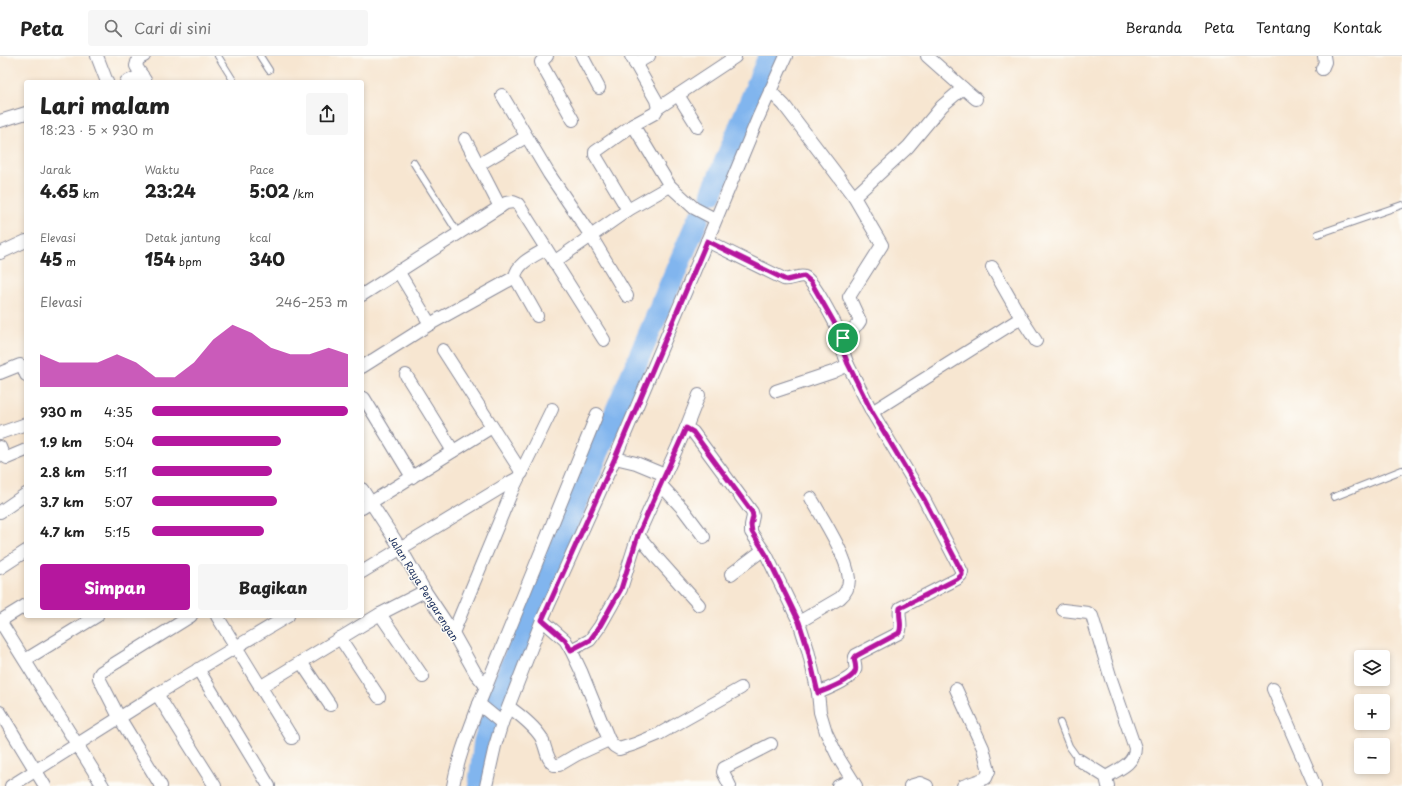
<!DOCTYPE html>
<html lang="id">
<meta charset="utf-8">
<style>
body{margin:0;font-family:"Playpen Sans",sans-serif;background:#f6f6f6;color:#222;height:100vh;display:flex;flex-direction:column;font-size:15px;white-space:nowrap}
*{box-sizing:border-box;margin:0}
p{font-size:13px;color:#767676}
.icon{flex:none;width:22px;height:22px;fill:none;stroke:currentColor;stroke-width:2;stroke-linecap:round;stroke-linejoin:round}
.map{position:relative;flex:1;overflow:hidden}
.drawer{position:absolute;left:24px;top:24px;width:340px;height:538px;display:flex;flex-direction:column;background:#fff;border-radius:4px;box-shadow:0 2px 6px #0003}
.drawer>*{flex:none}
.tools{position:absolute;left:1354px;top:594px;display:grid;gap:8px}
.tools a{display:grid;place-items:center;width:36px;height:36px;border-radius:4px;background:#fff;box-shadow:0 2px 6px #0003;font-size:20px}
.pin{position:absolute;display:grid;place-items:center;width:34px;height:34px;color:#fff;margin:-17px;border:2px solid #fff;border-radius:50%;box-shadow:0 1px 4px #0007}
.round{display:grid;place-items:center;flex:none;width:42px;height:42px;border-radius:4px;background:#f6f6f6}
.head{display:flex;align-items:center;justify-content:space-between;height:68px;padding:0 16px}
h1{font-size:22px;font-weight:800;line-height:30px}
.figures{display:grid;grid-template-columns:repeat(3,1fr);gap:6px;height:68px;padding:4px 16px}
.figures div{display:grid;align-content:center}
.figures b{font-size:17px;font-weight:800}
.figures small{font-size:11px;font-weight:400}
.figures p{font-size:11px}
.chart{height:112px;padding:8px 16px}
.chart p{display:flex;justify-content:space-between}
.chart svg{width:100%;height:72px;margin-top:4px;fill:#b5179e;opacity:.7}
.primary-button{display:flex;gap:8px;margin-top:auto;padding:8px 16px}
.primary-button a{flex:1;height:46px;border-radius:4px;background:#b5179e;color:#fff;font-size:16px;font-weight:800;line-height:46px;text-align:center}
.primary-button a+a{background:#f6f6f6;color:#222}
ul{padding:0 16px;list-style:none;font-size:13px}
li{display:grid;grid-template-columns:64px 48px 1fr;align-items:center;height:30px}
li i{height:10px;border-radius:5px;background:#b5179e}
header{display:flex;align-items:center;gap:24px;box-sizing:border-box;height:56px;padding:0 20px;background:#fff;border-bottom:1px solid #e0e0e0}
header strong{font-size:19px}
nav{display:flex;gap:22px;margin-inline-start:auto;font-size:14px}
.search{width:280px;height:36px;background:#f6f6f6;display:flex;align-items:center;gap:10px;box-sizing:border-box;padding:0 14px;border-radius:4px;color:#767676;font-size:15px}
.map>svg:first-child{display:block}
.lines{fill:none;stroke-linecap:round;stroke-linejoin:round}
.river{stroke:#81b5ee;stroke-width:22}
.lane-casing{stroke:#898a98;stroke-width:8}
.street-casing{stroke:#898a98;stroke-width:14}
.lane{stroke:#fff;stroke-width:6}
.street{stroke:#fff;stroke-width:12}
.route-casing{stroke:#fff;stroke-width:8}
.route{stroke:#b5179e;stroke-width:5}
.labels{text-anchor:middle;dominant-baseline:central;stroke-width:3;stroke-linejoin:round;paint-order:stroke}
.street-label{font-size:10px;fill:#1b2f5e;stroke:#fdfcf7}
</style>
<header>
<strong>Peta</strong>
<div class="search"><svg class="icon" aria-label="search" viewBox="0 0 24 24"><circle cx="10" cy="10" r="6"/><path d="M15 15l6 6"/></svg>Cari di sini</div>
<nav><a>Beranda</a><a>Peta</a><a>Tentang</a><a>Kontak</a></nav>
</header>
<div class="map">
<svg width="1402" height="730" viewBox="0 0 1402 730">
<rect width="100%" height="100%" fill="#fdfcf7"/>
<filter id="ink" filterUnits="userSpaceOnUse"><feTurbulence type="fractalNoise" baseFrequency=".025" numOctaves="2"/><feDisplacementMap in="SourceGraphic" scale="8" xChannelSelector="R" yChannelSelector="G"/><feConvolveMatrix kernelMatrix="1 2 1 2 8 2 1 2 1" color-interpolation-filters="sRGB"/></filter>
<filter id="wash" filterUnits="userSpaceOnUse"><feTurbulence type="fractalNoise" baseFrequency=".012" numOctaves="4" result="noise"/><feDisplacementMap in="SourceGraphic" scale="16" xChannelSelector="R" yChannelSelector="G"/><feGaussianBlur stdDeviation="0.9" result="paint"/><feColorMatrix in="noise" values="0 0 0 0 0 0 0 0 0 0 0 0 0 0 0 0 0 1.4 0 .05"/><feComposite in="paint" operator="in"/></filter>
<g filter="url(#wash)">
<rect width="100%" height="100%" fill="#f7e6d1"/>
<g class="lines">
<g class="river">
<polyline points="712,137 769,0"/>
<polyline points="497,643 581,437 698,163"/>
<polyline points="479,730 484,687 489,668"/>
</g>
</g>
</g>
<g filter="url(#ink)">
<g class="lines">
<defs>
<g id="lane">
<polyline points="218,0 233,24"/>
<polyline points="260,0 269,14"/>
<polyline points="413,106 458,177"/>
<polyline points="1318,178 1402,149"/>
<polyline points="1334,441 1402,414"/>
<polyline points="1060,667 1069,690 1079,704"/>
</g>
<g id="street">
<polyline points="97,0 107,26"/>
<polyline points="144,0 138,3 136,10 146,26"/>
<polyline points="547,0 541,6 542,9 573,64"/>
<polyline points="582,0 599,32"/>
<polyline points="631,0 656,44 658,52"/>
<polyline points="635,8 649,0"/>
<polyline points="1322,13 1325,6 1324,0"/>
<polyline points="126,26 142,19"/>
<polyline points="963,32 976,43"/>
<polyline points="770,35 784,49 854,141"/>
<polyline points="502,39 549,118 591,180 627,240"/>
<polyline points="678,39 698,71"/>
<polyline points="0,65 26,57"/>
<polyline points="633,69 670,130 694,152 715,163"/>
<polyline points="465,83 500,151"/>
<polyline points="478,109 526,81"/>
<polyline points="628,154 595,99 595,96 633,69 655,57 658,52 735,1"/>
<path d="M707,185L784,223C790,225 799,218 805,221C815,226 836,270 843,282"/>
<polyline points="0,197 26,185"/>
<polyline points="554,206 628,154 670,130"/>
<polyline points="992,211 1021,262 1036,285"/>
<polyline points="398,215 430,268"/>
<polyline points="362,239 506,147 513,146 518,148 604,284"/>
<path d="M537,260L515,221C517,207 534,200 546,193"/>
<polyline points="443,294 522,417"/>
<polyline points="362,311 430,268 515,221"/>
<polyline points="0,317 20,309 23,311 26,319"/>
<polyline points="406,319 453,395"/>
<polyline points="776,335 833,316 848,309"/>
<polyline points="364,342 412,421"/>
<polyline points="872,356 1021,262"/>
<polyline points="686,372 699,339"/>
<polyline points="0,377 26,368"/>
<polyline points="0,391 3,399 7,402 26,394"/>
<polyline points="615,402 636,407 665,419"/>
<polyline points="660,428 683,453 704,481"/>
<polyline points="362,433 401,493 425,535 453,577 476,618 486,630"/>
<polyline points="362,452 492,371"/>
<polyline points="0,456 26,438"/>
<polyline points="638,479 657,502 699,549"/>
<polyline points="0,512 26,495"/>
<polyline points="362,516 507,428 518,422"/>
<polyline points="731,518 763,494"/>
<path d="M1063,554L1088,557L1092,560L1111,623L1135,692C1135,708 1117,714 1106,721"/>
<polyline points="380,558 423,621"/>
<polyline points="217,560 292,682"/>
<polyline points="542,564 565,584 571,594 581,615 609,684 614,690 619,693 635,688 659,678 741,632"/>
<polyline points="0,565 103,730"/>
<polyline points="0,565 26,549"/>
<path d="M799,566L840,542C846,537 849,531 849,523C847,500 823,463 811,442"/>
<polyline points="453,577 512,435 552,353"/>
<polyline points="340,582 379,641"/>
<polyline points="571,594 590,584 600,570 621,533 638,479 686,372 693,376 752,456 753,460 751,469 751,476 767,500 799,566 808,594 818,637 820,656 826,676 838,701 856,730"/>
<polyline points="25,604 97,560"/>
<polyline points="301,606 330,649"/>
<polyline points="198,613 269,730"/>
<polyline points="260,631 380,558 425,535"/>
<polyline points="956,633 983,692 989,715 986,722 963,730"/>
<polyline points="1273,633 1315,730"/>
<path d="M818,637C827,633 853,623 855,614C857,609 852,604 856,599L899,577C903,570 898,561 900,552L957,523L961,519L962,516L924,443L872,356L848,309L841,290L843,282L858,268L860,265L849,241L882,189L854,141L908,91L942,50L963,32L927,0"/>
<polyline points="157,638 215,730"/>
<polyline points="479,648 502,667"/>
<path d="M509,651C520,659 533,669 541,681C546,690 546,703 554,709H559L576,699L609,684"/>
<polyline points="0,656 45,730"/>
<polyline points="1079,704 1106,721 1108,730"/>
<polyline points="11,730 157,638 288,560"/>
<polyline points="161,730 119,661 99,622 99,619 101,616 191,560"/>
<path d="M453,730C458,702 469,675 479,648L597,358"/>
<polyline points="486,730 495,690 502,667 542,564 615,402 707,185 758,62 786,0"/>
<polyline points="730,730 723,716 724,712 771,688"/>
<polyline points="838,730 852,724"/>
<polyline points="910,730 920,727 927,730"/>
</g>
</defs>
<use href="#lane" class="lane-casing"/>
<use href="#street" class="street-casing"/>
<use href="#lane" class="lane"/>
<use href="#street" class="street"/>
</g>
</g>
<g class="lines" filter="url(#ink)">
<defs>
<path id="route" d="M707,185L784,223L787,224L804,220L811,226L843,282L841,290L848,308L872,356L924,443L962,516V519L957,523L900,552C898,561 903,570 899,577L856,600L854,603C855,607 857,612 855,616C850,625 828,633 818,637L808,594L799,566L767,500L752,476L751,469L753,460L752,456L693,376L686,372L638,479L621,533L600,570L590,584L571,594L565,584L542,564L615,402Z"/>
</defs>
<use href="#route" class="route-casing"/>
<use href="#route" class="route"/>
</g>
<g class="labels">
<g class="street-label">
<text transform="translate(424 532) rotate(58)">Jalan Raya Pengarengan</text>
</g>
</g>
</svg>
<div class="tools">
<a><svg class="icon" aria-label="layers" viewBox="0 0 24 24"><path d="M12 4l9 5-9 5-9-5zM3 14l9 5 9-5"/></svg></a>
<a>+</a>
<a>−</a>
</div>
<div class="pin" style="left:843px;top:282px;background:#1e9e55"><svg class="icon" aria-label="arrive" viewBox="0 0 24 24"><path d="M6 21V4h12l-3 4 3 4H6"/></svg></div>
<section class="drawer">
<div class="head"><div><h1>Lari malam</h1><p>18:23 · 5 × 930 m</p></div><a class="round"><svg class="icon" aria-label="share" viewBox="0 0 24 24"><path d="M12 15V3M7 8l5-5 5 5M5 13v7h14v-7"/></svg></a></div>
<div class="figures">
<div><p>Jarak</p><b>4.65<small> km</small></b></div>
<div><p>Waktu</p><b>23:24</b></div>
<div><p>Pace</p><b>5:02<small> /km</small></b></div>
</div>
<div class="figures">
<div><p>Elevasi</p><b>45<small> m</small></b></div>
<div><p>Detak jantung</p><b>154<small> bpm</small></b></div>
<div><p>kcal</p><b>340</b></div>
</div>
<div class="chart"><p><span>Elevasi</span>246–253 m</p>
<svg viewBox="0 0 160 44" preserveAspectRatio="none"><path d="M0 44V24L10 29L20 29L30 29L40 24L50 29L60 38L70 38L80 29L90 15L100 6L110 11L120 20L130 24L140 24L150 20L160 24V44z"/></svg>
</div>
<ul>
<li><b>930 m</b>4:35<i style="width:100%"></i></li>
<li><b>1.9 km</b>5:04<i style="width:66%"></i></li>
<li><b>2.8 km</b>5:11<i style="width:61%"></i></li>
<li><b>3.7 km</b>5:07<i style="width:64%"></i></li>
<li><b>4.7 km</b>5:15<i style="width:57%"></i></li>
</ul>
<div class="primary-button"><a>Simpan</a><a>Bagikan</a></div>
</section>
</div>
